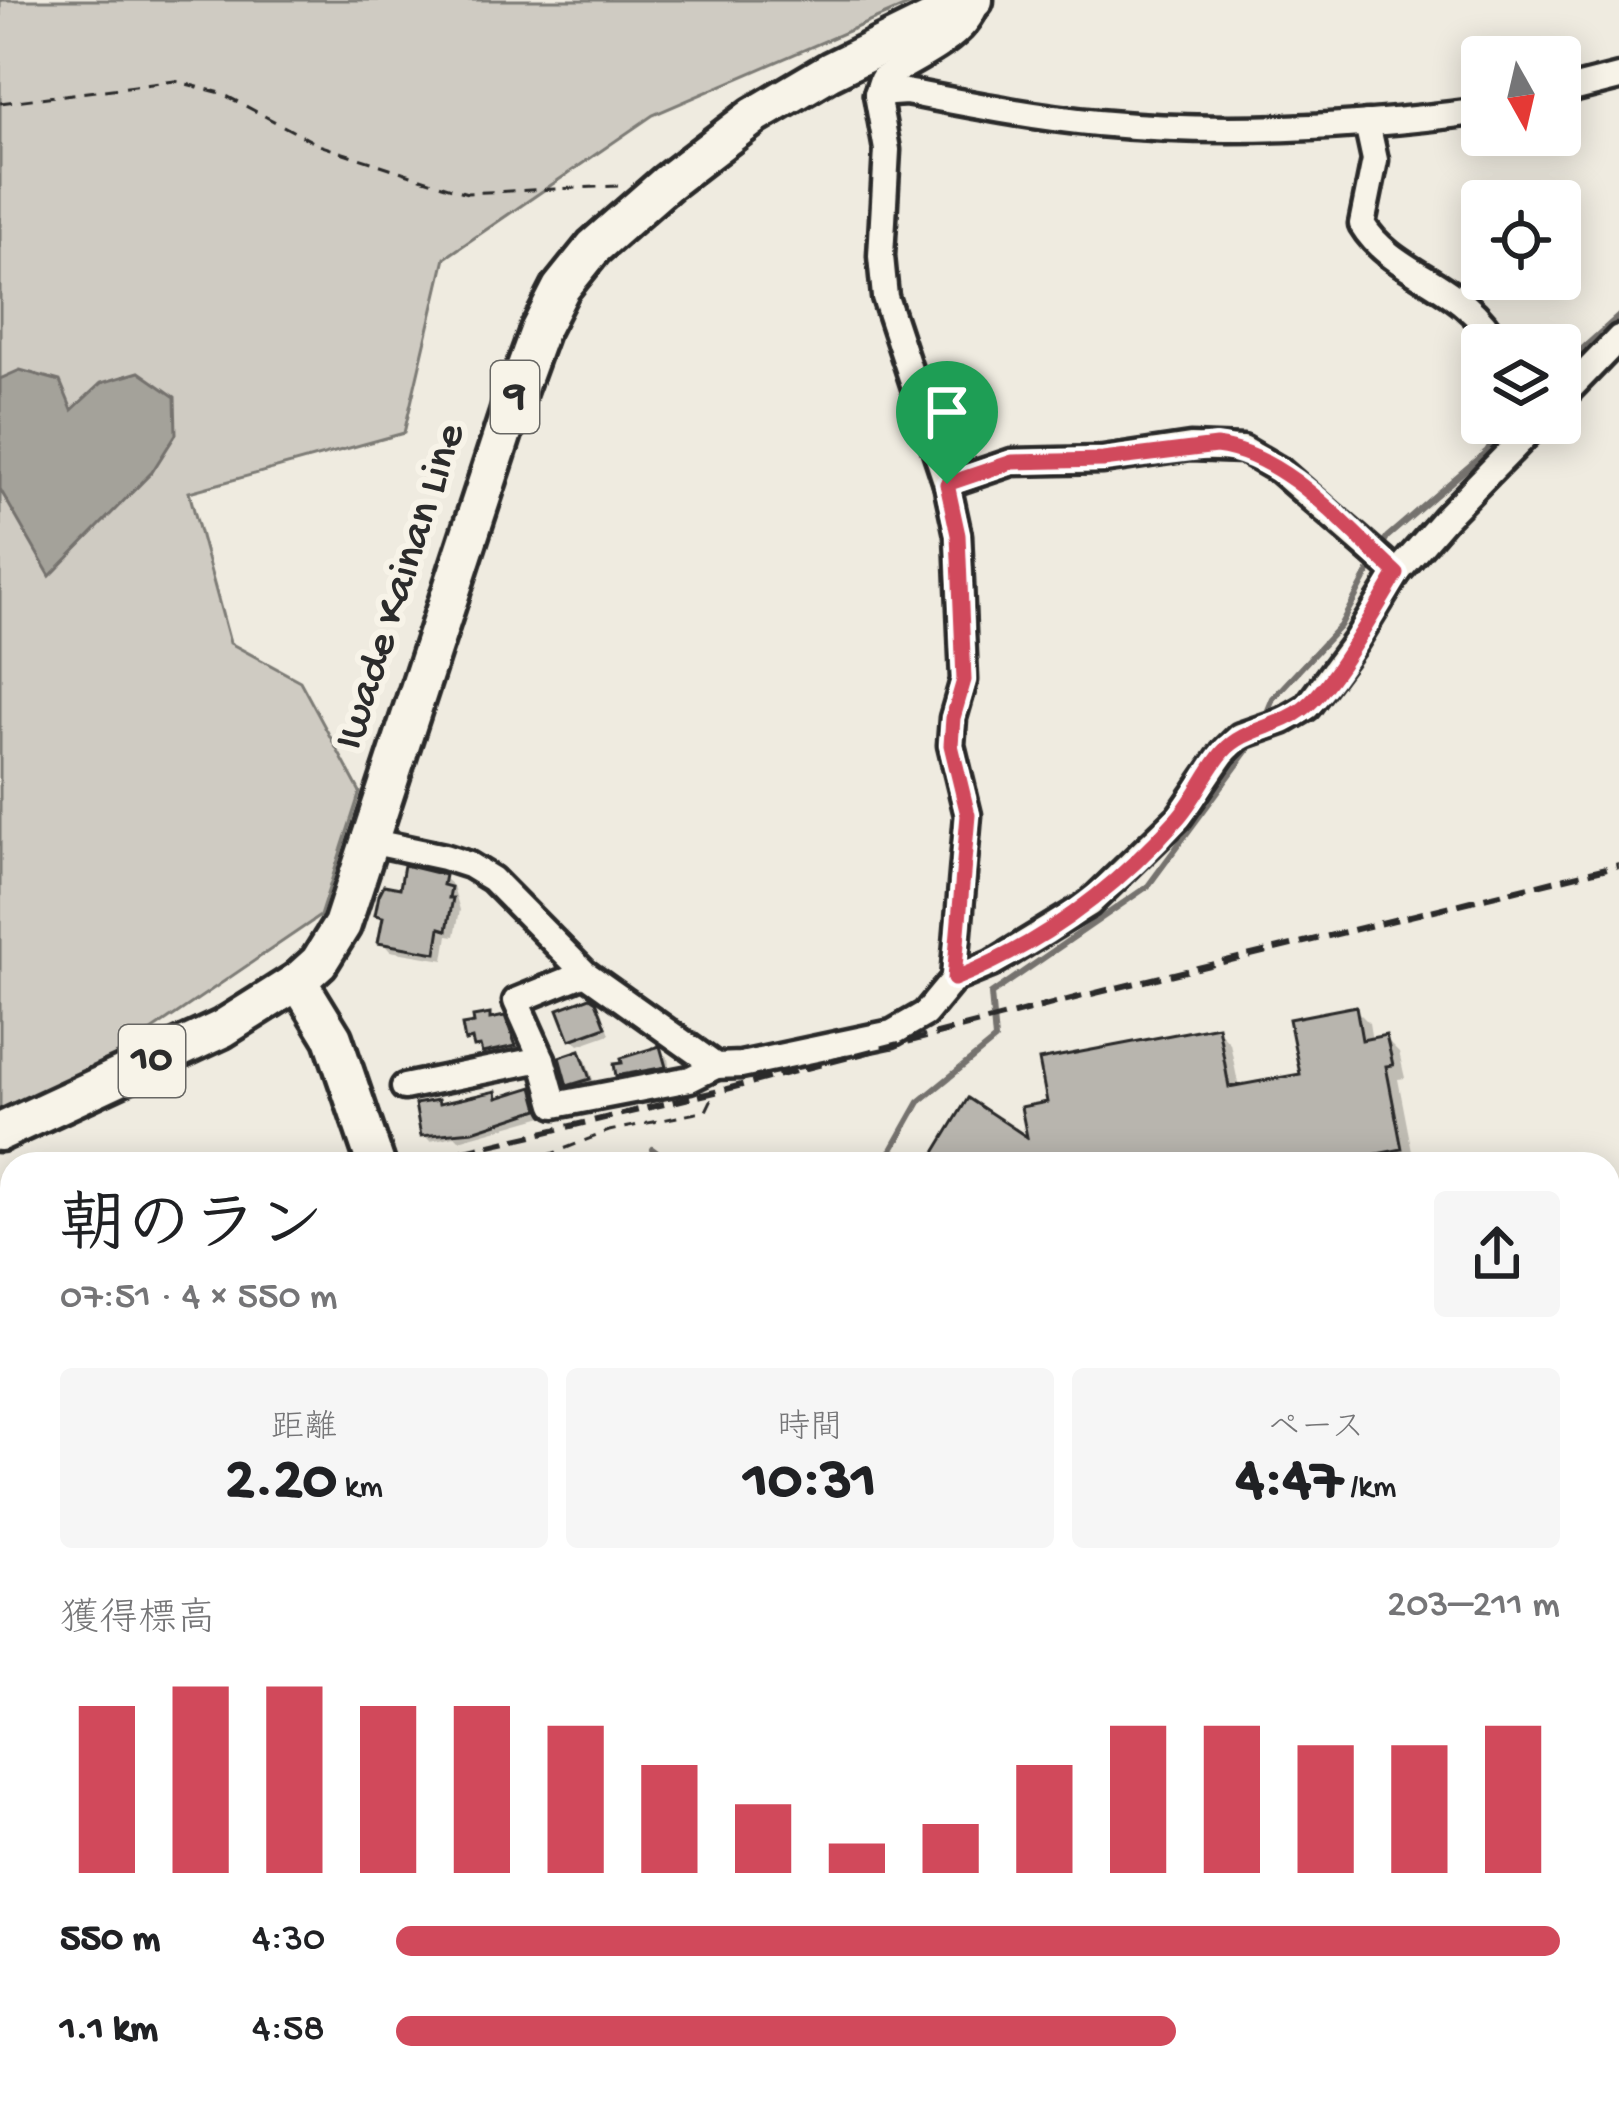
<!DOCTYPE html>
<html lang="ja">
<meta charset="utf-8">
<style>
body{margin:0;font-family:"Gochi Hand","Klee One",sans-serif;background:#f6f6f6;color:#202124;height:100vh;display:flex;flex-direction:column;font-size:45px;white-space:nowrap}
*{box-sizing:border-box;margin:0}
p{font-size:39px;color:#757577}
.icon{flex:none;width:66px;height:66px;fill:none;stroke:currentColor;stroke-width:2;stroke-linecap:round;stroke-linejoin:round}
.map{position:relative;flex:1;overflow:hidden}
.drawer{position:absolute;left:0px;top:1152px;width:1620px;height:951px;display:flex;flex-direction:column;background:#fff;border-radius:36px 36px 0 0;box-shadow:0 6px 30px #0003}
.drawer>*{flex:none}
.needle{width:78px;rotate:172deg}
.tools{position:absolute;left:1461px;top:36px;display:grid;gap:24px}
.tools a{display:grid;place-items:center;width:120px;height:120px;border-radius:12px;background:#fff;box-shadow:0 6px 30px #0003;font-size:60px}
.pin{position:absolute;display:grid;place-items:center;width:102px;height:102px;color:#fff;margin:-123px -51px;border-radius:50% 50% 50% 0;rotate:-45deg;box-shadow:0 0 12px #0007}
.pin .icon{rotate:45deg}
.round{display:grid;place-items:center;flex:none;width:126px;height:126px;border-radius:12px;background:#f6f6f6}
.head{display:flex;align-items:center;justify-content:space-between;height:204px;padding:0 60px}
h1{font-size:66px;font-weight:700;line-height:90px}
.figures{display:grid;grid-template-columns:repeat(3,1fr);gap:18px;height:204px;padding:12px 60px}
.figures div{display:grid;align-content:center;border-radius:12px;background:#f6f6f6;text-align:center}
.figures b{font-size:60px;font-weight:700}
.figures small{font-size:33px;font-weight:400}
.figures p{font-size:33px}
.chart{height:336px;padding:24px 60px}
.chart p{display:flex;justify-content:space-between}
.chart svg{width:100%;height:216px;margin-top:12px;stroke:#d1495b;stroke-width:6}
ul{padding:0 60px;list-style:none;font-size:39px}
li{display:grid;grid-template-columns:192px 144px 1fr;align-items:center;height:90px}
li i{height:30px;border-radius:15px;background:#d1495b}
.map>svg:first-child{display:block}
.green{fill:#cfcbc2;stroke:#7d7b76;stroke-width:3}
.water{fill:#a4a29a;stroke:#74726e;stroke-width:3}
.shadow{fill:#0003}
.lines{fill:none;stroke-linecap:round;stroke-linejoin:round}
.stream{stroke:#74726e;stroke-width:6}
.building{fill:#b8b5ae;stroke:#2b2b2b;stroke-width:3}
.street-casing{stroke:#2b2b2b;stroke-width:33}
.secondary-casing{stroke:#2b2b2b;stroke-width:42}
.primary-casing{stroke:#2b2b2b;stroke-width:45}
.path{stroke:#2b2b2b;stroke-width:3;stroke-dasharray:12 9;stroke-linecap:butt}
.street{stroke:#f7f3e8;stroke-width:24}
.secondary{stroke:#f7f3e8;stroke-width:33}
.primary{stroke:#f7f3e8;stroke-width:36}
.rail{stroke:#2b2b2b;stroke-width:6;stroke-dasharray:18 9;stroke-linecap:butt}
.route-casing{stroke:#fff;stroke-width:24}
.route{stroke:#d1495b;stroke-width:15}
.labels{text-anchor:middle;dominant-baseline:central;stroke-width:12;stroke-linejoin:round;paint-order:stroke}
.shield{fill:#f7f3e8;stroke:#686764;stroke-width:3}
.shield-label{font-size:42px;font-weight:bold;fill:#2b2b2b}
.street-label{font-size:45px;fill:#2b2b2b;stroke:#f7f3e8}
</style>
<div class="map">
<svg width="1619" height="2101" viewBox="0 0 1619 2101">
<rect width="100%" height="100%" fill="#efebe0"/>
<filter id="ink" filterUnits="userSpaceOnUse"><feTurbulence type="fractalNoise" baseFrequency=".00833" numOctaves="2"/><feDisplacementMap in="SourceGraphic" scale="24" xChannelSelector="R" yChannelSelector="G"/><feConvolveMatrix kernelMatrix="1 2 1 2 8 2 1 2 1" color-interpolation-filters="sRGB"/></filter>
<g filter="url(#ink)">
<g class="green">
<polygon points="0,0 920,0 653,115 445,258 404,433 189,492 230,643 300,681 360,792 320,916 60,1093 0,1120"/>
<polygon points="1608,1813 1619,1817 1619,2101 984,2101 954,2091 1608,2091"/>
</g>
<g class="water">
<polygon points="20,370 60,381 72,410 101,383 139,372 175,397 176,434 152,472 50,576 0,489 0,379"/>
<polygon points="0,1859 12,1861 12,2091 954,2091 984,2101 0,2101"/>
</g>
<g class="shadow">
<polygon points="444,878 453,886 460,910 455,936 448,935 444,960 390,951 382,942 385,921 378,914 403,891"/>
<polygon points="594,1004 602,1011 610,1034 579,1045 572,1038"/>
<polygon points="1355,1009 1369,1023 1372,1041 1385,1038 1399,1052 1405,1078 1398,1079 1414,1162 930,1164 1031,1144 1050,1105 1217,1029 1230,1043 1239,1088 1303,1076"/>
<polygon points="504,1019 510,1026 520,1052 491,1058 468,1040"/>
<polygon points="661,1051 668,1058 670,1073 626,1081 619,1075"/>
<polygon points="579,1053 586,1060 595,1085 576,1091 569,1084"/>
<polygon points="532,1090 538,1097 544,1116 459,1140 455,1136 430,1141 423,1134 441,1106 495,1094 500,1100"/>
<polygon points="12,1272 12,1300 0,1303 0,1275"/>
<polygon points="0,1457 12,1475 12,1485 0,1490"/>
<polygon points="12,1535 12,1592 4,1536"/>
</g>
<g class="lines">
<g class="stream">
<polyline points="1560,369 1619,316"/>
<polyline points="1381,548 1387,537 1487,451 1504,423"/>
<polyline points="1264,720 1273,698 1340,626 1375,560"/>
<polyline points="652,1149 672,1164"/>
<polyline points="884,1164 919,1102 995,1040 991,994 1148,886 1257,738"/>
<polyline points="1608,1598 1619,1595"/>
</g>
</g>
<g class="building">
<polygon points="404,865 445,875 443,885 451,887 449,898 453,898 447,930 440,928 436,953 378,943 383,917 375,915 379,895 384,885 400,888"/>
<polygon points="590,997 596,1001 606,1027 570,1040 558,1009"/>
<polygon points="1356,1006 1362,1040 1386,1035 1393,1065 1386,1066 1402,1149 1327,1164 928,1164 968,1098 1027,1137 1021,1107 1047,1102 1039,1060 1218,1026 1229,1087 1300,1074 1289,1019"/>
<polygon points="490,1014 490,1019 505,1016 516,1046 482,1053 480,1046 474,1047 472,1039 465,1041 462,1025 474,1023 473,1017"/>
<polygon points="660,1046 666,1067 616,1076 614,1064 622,1063 621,1058"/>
<polygon points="580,1050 590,1079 567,1086 559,1057"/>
<polygon points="533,1087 539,1109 473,1131 421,1136 415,1104 438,1100 439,1104 496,1091 497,1098"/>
</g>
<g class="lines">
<defs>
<g id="street">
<polyline points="1560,92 1619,77"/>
<path d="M877,94L906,92C969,104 1033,117 1097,123C1224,135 1356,128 1482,111"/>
<path d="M1367,123L1375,160L1362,224C1393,276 1466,283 1497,345"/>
<polyline points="1560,399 1619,338"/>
<polyline points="947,484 1012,462 1103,460 1190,447 1243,449 1279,470 1397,573"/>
<polyline points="369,841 444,857 469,865 492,879 585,973 716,1066 690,1079 555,1105 542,1059 516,1001 585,973"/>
<path d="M954,979L968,815L951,745L953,718L964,680L958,535L947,484L885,297L881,256L887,150L877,94L882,79C912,60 970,37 977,0"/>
<polyline points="716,1066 741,1065 892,1033 925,1014 954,979 991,964 1089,904 1179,817 1223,753 1240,736 1283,721 1307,707 1355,642 1397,573 1445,518 1538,423"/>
<polyline points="404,1087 542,1059"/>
<polyline points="1608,1642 1619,1640"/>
<polyline points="0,1643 12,1641"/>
</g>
<polyline id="secondary" points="0,1373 12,1439"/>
<g id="primary">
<polyline points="298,981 333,1038 376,1164"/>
<polyline points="0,1132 222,1029 298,981 319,962 342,925 512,405 539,331 561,288 594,247 667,183 754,116 830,71 974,0"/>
<polyline points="1608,1771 1619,1776"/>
<polyline points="231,2101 235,2091"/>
<polyline points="259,2101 263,2091"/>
</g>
</defs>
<use href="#street" class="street-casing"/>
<use href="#secondary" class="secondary-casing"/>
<use href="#primary" class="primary-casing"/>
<g class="path">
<polyline points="0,103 175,81 221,93 319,145 467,193 618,186"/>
<polyline points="526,1164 609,1131 706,1111 715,1092"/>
<polyline points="0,1489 12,1484"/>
</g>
<use href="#street" class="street"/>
<use href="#secondary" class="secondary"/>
<use href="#primary" class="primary"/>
<g class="rail">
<polyline points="410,1164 715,1092 1079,997 1619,865"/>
<polyline points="0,1262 12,1260"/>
</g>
</g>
</g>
<g class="lines" filter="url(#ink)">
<defs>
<path id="route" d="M1216,446C1288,455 1345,527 1397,574C1375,609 1334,686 1303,709C1278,728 1244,728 1223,752C1205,773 1195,800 1176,820C1115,889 1040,945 954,979L968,815L951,745L953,718L964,680L958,535L947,484L1012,462L1103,460Z"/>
</defs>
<use href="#route" class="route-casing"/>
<use href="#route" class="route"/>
</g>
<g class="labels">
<g class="shield">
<rect x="491" y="361" width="48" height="72" rx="9"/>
<rect x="119" y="1025" width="66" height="72" rx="9"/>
</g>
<g class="shield-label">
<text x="515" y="397">9</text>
<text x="152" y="1061">10</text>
</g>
<g class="street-label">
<text transform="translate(402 587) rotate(-72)">Iwade Kainan Line</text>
</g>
</g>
</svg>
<div class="tools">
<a><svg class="needle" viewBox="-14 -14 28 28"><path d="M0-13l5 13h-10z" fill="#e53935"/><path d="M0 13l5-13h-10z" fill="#757577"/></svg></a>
<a><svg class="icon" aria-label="locate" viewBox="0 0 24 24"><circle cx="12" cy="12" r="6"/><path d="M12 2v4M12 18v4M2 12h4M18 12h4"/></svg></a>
<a><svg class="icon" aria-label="layers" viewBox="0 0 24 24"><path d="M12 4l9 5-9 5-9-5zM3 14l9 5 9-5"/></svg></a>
</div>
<div class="pin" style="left:947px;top:484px;background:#1e9e55"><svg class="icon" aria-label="arrive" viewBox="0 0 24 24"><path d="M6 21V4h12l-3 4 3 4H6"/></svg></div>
<section class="drawer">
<div class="head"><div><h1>朝のラン</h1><p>07:51 · 4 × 550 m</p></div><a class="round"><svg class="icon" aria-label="share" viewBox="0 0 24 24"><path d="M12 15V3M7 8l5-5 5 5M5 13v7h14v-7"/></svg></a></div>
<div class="figures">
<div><p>距離</p><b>2.20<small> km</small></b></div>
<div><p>時間</p><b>10:31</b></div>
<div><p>ペース</p><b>4:47<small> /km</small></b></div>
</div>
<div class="chart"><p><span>獲得標高</span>203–211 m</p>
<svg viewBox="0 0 160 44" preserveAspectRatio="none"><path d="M5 44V10M15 44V6M25 44V6M35 44V10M45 44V10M55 44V14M65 44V22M75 44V30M85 44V38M95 44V34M105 44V22M115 44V14M125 44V14M135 44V18M145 44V18M155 44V14"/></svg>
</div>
<ul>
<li><b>550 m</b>4:30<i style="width:100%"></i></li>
<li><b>1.1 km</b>4:58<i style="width:67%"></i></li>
</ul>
</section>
</div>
